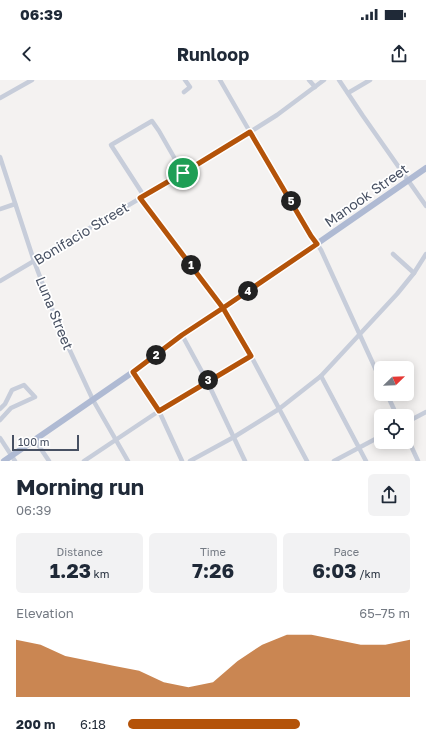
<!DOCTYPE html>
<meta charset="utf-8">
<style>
body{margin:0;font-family:"Golos Text",sans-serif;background:#f2f2f3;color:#1f2937;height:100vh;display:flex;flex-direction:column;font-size:15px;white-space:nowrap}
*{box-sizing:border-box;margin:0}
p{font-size:13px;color:#747a83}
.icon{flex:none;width:22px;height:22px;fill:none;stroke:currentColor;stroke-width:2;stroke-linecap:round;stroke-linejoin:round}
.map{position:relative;height:381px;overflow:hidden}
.drawer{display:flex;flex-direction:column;background:#fff;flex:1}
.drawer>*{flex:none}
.needle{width:26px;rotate:67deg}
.tools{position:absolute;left:374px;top:281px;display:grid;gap:8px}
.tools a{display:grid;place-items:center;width:40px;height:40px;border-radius:6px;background:#fff;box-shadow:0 2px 10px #0003;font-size:20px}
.scale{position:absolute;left:12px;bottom:10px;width:67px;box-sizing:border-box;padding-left:4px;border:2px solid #475062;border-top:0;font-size:11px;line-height:14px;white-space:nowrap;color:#475062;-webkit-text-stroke:3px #fff;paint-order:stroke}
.pin{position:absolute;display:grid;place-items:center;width:34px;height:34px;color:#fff;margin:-17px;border:2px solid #fff;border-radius:50%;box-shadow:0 1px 4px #0007}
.km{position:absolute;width:20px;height:20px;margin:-10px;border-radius:50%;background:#222;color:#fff;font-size:11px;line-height:20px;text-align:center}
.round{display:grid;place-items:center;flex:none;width:42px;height:42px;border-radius:6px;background:#f2f2f3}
.overview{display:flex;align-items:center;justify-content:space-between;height:68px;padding:0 16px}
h1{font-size:22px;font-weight:700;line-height:30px}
.stats{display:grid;grid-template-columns:repeat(3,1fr);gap:6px;height:68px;padding:4px 16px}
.stats div{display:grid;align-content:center;border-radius:6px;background:#f2f2f3;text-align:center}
.stats b{font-size:20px;font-weight:700}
.stats small{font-size:11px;font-weight:400}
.stats p{font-size:11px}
.chart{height:112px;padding:8px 16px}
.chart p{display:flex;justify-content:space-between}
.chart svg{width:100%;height:72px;margin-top:4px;fill:#b45309;opacity:.7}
ul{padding:0 16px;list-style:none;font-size:13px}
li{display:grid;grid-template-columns:64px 48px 1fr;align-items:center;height:30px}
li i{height:10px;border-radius:5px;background:#b45309}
.status{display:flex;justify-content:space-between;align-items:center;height:28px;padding:0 20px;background:#fff;direction:ltr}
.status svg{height:11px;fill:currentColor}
header{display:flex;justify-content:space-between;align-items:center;height:52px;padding:0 16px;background:#fff;font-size:18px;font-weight:700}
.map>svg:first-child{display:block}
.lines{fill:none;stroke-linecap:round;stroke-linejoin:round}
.minor{stroke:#c7cdda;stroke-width:4.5}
.major{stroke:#afbad3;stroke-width:6}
.route-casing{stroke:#fff;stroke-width:8}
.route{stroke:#b45309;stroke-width:5}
.labels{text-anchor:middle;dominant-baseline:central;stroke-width:3.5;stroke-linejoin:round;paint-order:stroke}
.street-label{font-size:14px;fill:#475062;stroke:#fff}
</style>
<div class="status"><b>06:39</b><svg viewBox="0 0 49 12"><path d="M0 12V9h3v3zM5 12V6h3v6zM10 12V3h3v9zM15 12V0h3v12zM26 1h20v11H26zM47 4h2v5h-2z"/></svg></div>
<header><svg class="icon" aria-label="back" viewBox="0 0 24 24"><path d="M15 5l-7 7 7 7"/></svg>Runloop<svg class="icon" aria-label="share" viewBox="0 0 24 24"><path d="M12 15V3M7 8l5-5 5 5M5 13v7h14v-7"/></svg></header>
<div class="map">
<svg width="426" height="381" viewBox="0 0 426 381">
<rect width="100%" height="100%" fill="#f4f2f1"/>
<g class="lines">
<g class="minor">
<polyline points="220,0 250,52 305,146 321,170 381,301"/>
<polyline points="309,0 315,7"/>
<polyline points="339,0 363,36 426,126"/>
<polyline points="184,12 189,8 190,7 185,0"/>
<polyline points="348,13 370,0"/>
<polyline points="0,18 32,0"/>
<polyline points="0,77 34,181 59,247 93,320 128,381"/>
<polyline points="144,116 111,65 152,41 159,51 183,93"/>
<polyline points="140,118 223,228 251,276 307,381"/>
<polyline points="0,129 15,124"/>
<polyline points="393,174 414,193"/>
<polyline points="0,201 183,93 250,52 277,35 324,0"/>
<polyline points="182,255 207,301 245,381"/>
<polyline points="133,292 159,331 182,381"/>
<polyline points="321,296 366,381"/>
<polyline points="387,314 397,336"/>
<polyline points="0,329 5,324 12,310 24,305 35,317 11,328 0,340"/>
<polyline points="407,342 426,332"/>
<polyline points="407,357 418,381"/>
<polyline points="0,358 15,381"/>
<polyline points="35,360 49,381"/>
<polyline points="84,381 159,331 251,276"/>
<polyline points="190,381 234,357 279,329 321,296 397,214 414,193 426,174"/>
<polyline points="334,381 381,356"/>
</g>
<polyline class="major" points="4,381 133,292 182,255 256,206 426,88"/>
</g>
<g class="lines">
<defs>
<polyline id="route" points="183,93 140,118 223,228 182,255 133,292 159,331 251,276 223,228 317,164 311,156 250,52 183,93"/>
</defs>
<use href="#route" class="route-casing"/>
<use href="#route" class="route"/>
</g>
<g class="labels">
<g class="street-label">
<text transform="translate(366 115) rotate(-35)">Manook Street</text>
<text transform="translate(81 153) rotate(-31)">Bonifacio Street</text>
<text transform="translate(55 233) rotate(68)">Luna Street</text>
</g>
</g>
</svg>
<div class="tools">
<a><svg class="needle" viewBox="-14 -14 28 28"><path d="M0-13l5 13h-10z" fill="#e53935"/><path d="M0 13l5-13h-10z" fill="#747a83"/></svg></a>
<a><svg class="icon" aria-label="locate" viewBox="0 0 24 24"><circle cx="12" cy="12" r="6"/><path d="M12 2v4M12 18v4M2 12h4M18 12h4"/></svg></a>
</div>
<div class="scale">100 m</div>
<div class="pin" style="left:183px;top:93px;background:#1e9e55"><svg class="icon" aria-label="arrive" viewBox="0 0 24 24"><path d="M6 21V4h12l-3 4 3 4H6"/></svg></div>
<b class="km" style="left:191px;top:185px">1</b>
<b class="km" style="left:156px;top:275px">2</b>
<b class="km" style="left:208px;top:300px">3</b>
<b class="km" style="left:248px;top:211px">4</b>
<b class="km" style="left:291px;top:121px">5</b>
</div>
<section class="drawer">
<div class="overview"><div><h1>Morning run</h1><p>06:39</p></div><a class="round"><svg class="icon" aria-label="share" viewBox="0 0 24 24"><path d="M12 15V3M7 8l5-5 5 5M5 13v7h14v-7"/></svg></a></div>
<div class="stats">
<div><p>Distance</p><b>1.23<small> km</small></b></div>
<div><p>Time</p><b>7:26</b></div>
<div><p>Pace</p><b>6:03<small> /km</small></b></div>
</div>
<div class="chart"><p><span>Elevation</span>65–75 m</p>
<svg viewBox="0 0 160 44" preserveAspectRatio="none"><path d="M0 44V9L10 12L20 19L30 22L40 25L50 28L60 35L70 38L80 35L90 22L100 12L110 6L120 6L130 9L140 12L150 12L160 9V44z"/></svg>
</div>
<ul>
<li><b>200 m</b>6:18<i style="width:61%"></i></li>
</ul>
</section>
